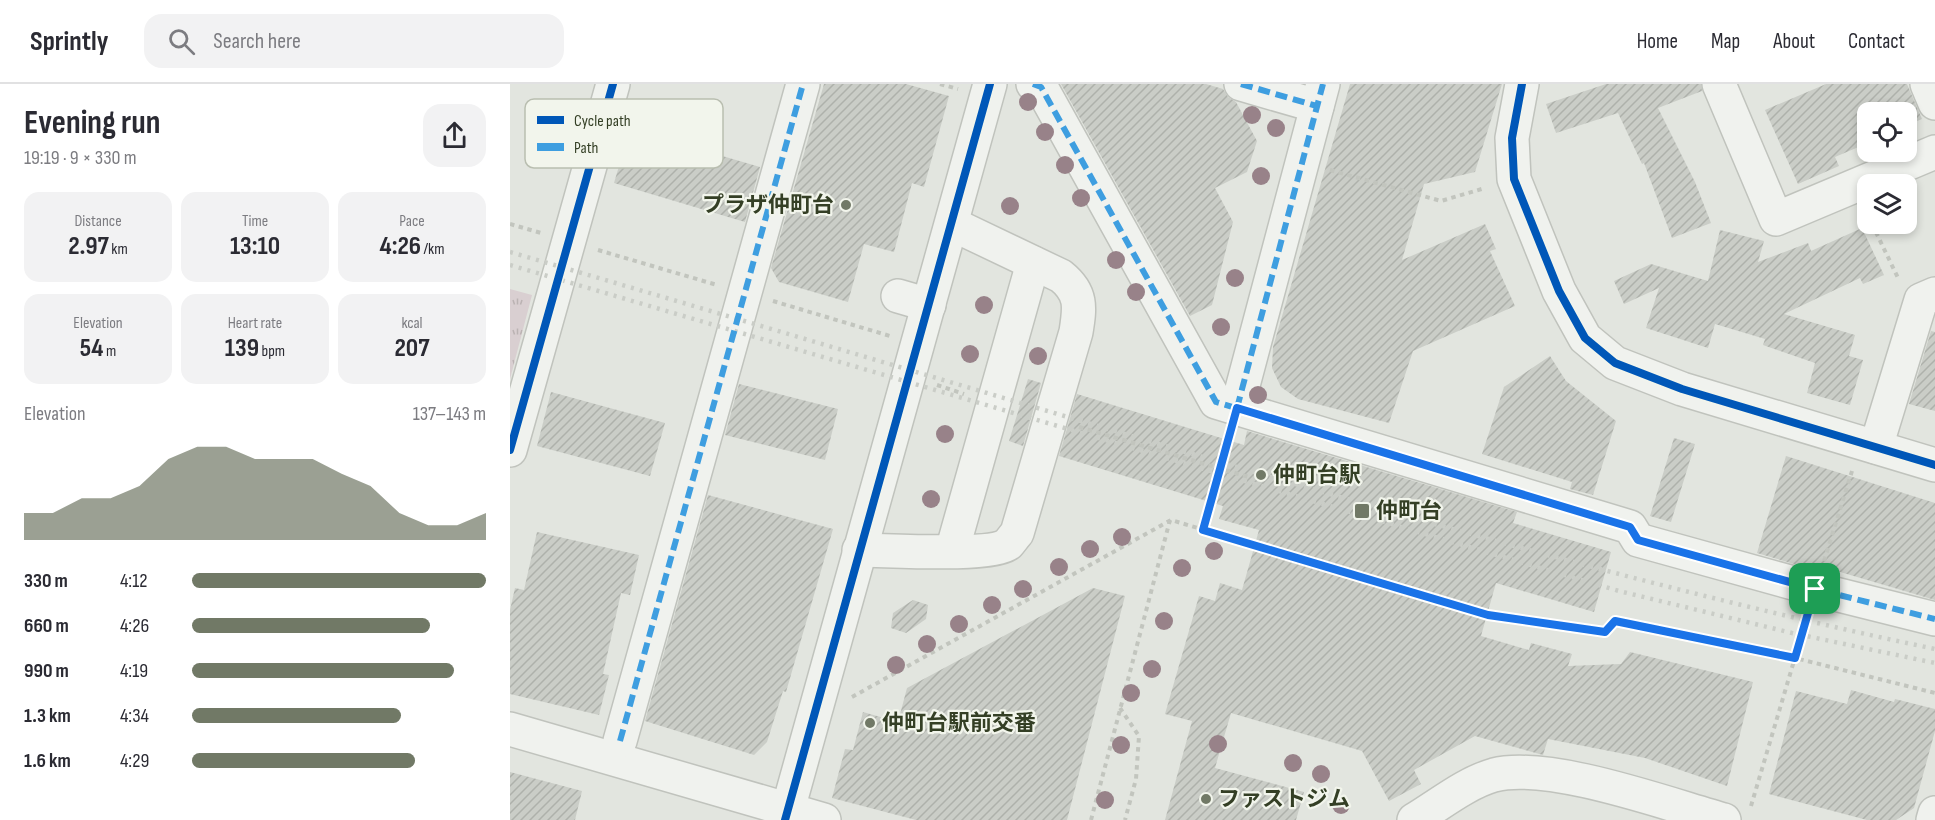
<!DOCTYPE html>
<meta charset="utf-8">
<style>
body{margin:0;font-family:"Sofia Sans Condensed","Noto Sans JP",sans-serif;background:#f2f2f3;color:#2b2b33;height:100vh;display:flex;flex-direction:column;font-size:22px;white-space:nowrap}
*{box-sizing:border-box;margin:0}
p{font-size:20px;color:#7c7c81}
.icon{flex:none;width:33px;height:33px;fill:none;stroke:currentColor;stroke-width:2;stroke-linecap:round;stroke-linejoin:round}
.map{position:relative;flex:1;overflow:hidden}
.drawer{display:flex;flex-direction:column;background:#fff;width:510px}
.drawer>*{flex:none}
.controls{position:absolute;left:1347px;top:18px;display:grid;gap:12px}
.controls a{display:grid;place-items:center;width:60px;height:60px;border-radius:12px;background:#fff;box-shadow:0 3px 9px #0003;font-size:30px}
.pin{position:absolute;display:grid;place-items:center;width:51px;height:51px;color:#fff;margin:-26px;border-radius:12px;box-shadow:0 3px 9px #0006}
.round{display:grid;place-items:center;flex:none;width:63px;height:63px;border-radius:18px;background:#f2f2f3}
.summary{display:flex;align-items:center;justify-content:space-between;height:102px;padding:0 24px}
h1{font-size:33px;font-weight:700;line-height:45px}
.stats{display:grid;grid-template-columns:repeat(3,1fr);gap:9px;height:102px;padding:6px 24px}
.stats div{display:grid;align-content:center;border-radius:15px;background:#f2f2f3;text-align:center}
.stats b{font-size:26px;font-weight:700}
.stats small{font-size:16px;font-weight:400}
.stats p{font-size:16px}
.chart{height:168px;padding:12px 24px}
.chart p{display:flex;justify-content:space-between}
.chart svg{width:100%;height:108px;margin-top:6px;fill:#717966;opacity:.7}
ul{padding:0 24px;list-style:none;font-size:20px}
li{display:grid;grid-template-columns:96px 72px 1fr;align-items:center;height:45px}
li i{height:15px;border-radius:8px;background:#717966}
header{display:flex;align-items:center;gap:36px;box-sizing:border-box;height:84px;padding:0 30px;background:#fff;border-bottom:2px solid #e1e1e2}
header strong{font-size:28px}
nav{display:flex;gap:33px;margin-inline-start:auto;font-size:21px}
.search{width:420px;height:54px;background:#f2f2f3;display:flex;align-items:center;gap:15px;box-sizing:border-box;padding:0 21px;border-radius:18px;color:#7c7c81;font-size:22px}
main{display:flex;flex:1;min-height:0}
.map>svg:first-child{display:block}
.park{fill:url(#park-tufts)}
.building{fill:url(#building-hatch)}
.lines{fill:none;stroke-linecap:round;stroke-linejoin:round}
.minor-casing{stroke:#c0c3bd;stroke-width:36}
.path{stroke:#c2c5be;stroke-width:4;stroke-dasharray:4.5 4.5;stroke-linecap:butt}
.minor{stroke:#f0f2ee;stroke-width:33}
.rail{stroke:#cacdc7;stroke-width:4.5;stroke-dasharray:3 6;stroke-linecap:butt}
.quiet{stroke:#3e9ee0;stroke-width:6;stroke-dasharray:12 6;stroke-linecap:butt}
.cycleway-casing{stroke:#f2f5ec;stroke-width:11}
.cycleway{stroke:#0057b8;stroke-width:8}
.tree{fill:#988289}
.route-casing{stroke:#fff;stroke-width:12}
.route{stroke:#1a73e8;stroke-width:8}
.poi-dot{fill:#717966;stroke:#f2f5ec;stroke-width:2}
.labels{text-anchor:middle;dominant-baseline:central;stroke-width:4.5;stroke-linejoin:round;paint-order:stroke}
.poi-label{font-size:22px;font-weight:bold;fill:#343f25;stroke:#f2f5ec;text-anchor:start}
.key{fill:#f2f5ec;stroke:#b9beb0;stroke-width:1.5}
.key-label{font-size:16px;fill:#343f25}
</style>
<header>
<strong>Sprintly</strong>
<div class="search"><svg class="icon" aria-label="search" viewBox="0 0 24 24"><circle cx="10" cy="10" r="6"/><path d="M15 15l6 6"/></svg>Search here</div>
<nav><a>Home</a><a>Map</a><a>About</a><a>Contact</a></nav>
</header>
<main>
<section class="drawer">
<div class="summary"><div><h1>Evening run</h1><p>19:19 · 9 × 330 m</p></div><a class="round"><svg class="icon" aria-label="share" viewBox="0 0 24 24"><path d="M12 15V3M7 8l5-5 5 5M5 13v7h14v-7"/></svg></a></div>
<div class="stats">
<div><p>Distance</p><b>2.97<small> km</small></b></div>
<div><p>Time</p><b>13:10</b></div>
<div><p>Pace</p><b>4:26<small> /km</small></b></div>
</div>
<div class="stats">
<div><p>Elevation</p><b>54<small> m</small></b></div>
<div><p>Heart rate</p><b>139<small> bpm</small></b></div>
<div><p>kcal</p><b>207</b></div>
</div>
<div class="chart"><p><span>Elevation</span>137–143 m</p>
<svg viewBox="0 0 160 44" preserveAspectRatio="none"><path d="M0 44V33L10 33L20 27L30 27L40 22L50 11L60 6L70 6L80 11L90 11L100 11L110 17L120 22L130 33L140 38L150 38L160 33V44z"/></svg>
</div>
<ul>
<li><b>330 m</b>4:12<i style="width:100%"></i></li>
<li><b>660 m</b>4:26<i style="width:81%"></i></li>
<li><b>990 m</b>4:19<i style="width:89%"></i></li>
<li><b>1.3 km</b>4:34<i style="width:71%"></i></li>
<li><b>1.6 km</b>4:29<i style="width:76%"></i></li>
</ul>
</section>
<div class="map">
<svg width="1425" height="736" viewBox="0 0 1425 736">
<defs>
<pattern id="park-tufts" width="24" height="20" patternUnits="userSpaceOnUse" patternTransform="scale(1.5)"><rect width="24" height="20" fill="#d9cfd1"/><path d="M3 7l-1-3M5 7V3M7 7l1-3M15 17l-1-3M17 17v-4M19 17l1-3" fill="none" stroke="#bbb3b3"/></pattern>
<pattern id="building-hatch" width="6" height="6" patternUnits="userSpaceOnUse" patternTransform="scale(1.5)"><rect width="6" height="6" fill="#cacdc7"/><path d="M-1 1l2-2M0 6l6-6M5 7l2-2" fill="none" stroke="#aeb1ab"/></pattern>
</defs>
<rect width="100%" height="100%" fill="#e2e5df"/>
<polygon class="park" points="0,205 22,211 0,295"/>
<g class="building">
<polygon points="314,0 396,0 439,12 414,103 402,99 384,168 354,160 338,218 269,198 261,184"/>
<polygon points="551,0 696,0 713,5 718,13 726,18 747,57 737,88 705,104 723,138 702,221 680,232"/>
<polygon points="840,0 992,0 965,88 914,100 892,176 975,140 986,165 980,167 1005,222 903,267 879,339 788,315 771,303 762,284 763,263"/>
<polygon points="1096,0 1191,0 1192,7 1148,24 1185,98 1201,139 1162,154 1134,79 1132,80 1108,29 1046,49 1036,20"/>
<polygon points="1316,0 1397,0 1412,35 1396,42 1396,28 1358,28 1358,59 1325,73 1329,82 1288,100 1255,26"/>
<polygon points="120,45 250,83 235,138 104,99"/>
<polygon points="1352,144 1374,191 1353,200 1350,194 1274,230 1345,251 1339,272 1353,276 1340,321 1297,309 1305,279 1253,261 1255,255 1205,240 1198,264 1136,244 1149,204 1114,220 1104,197 1141,180 1198,197 1210,146 1254,157 1248,178 1298,159 1301,167"/>
<polygon points="1421,247 1425,248 1425,327 1399,320"/>
<polygon points="1040,272 1056,297 1106,337 1083,411 1060,405 1062,398 972,370 994,303"/>
<polygon points="518,295 531,299 513,362 499,357"/>
<polygon points="229,300 328,325 315,376 215,351"/>
<polygon points="41,308 155,339 140,392 27,362"/>
<polygon points="567,310 734,361 737,347 1007,428 1003,439 1101,468 1084,528 986,499 971,552 1019,566 1021,559 1062,570 1058,582 1111,580 1120,568 1243,598 1217,702 1135,674 1038,655 1033,671 965,652 904,686 911,700 879,717 852,667 721,629 705,684 794,708 786,736 655,736 682,637 655,630 689,512 705,517 710,499 732,506 749,446 709,435 713,422 549,372"/>
<polygon points="1164,354 1185,360 1161,438 1140,432"/>
<polygon points="1276,372 1425,419 1425,516 1303,480 1301,485 1247,469"/>
<polygon points="198,411 323,445 276,608 273,607 257,658 244,671 135,637"/>
<polygon points="27,448 129,471 120,511 111,509 93,590 99,591 89,631 0,610 0,526 5,504 14,506"/>
<polygon points="583,504 615,512 557,736 406,736 322,714 335,665 343,666 353,628 388,638 397,604"/>
<polygon points="403,516 418,521 416,535 396,549 381,544 383,529"/>
<polygon points="1341,606 1384,618 1385,615 1425,625 1425,647 1404,724 1386,736 1357,736 1259,710 1286,607 1337,620"/>
<polygon points="0,688 72,707 65,736 0,736"/>
</g>
<g class="lines">
<defs>
<g id="minor">
<polyline points="523,0 531,3 706,318 1120,443 1128,456 1305,505 1425,535"/>
<polyline points="731,0 807,22"/>
<polyline points="1012,0 1002,54 1004,95 1049,207 1075,254 1105,279 1172,305 1425,381"/>
<polyline points="1209,0 1266,135 1425,68"/>
<polyline points="1417,0 1425,19"/>
<polyline points="388,212 419,221"/>
<polyline points="727,324 813,0"/>
<polyline points="1366,363 1411,216 1425,210"/>
<polyline points="0,366 103,0"/>
<path d="M349,466C377,466 481,473 498,460C501,457 504,452 507,449L566,248C570,223 572,209 551,192L442,140"/>
<polyline points="442,467 523,179"/>
<polyline points="0,645 314,736"/>
<polyline points="110,657 293,0"/>
<polyline points="275,736 480,0"/>
<path d="M904,736C929,721 956,699 984,691C1039,677 1157,720 1214,736"/>
<polyline points="1423,736 1425,729"/>
</g>
</defs>
<use href="#minor" class="minor-casing"/>
<g class="path">
<polyline points="430,0 448,5"/>
<polyline points="820,86 931,117 975,104"/>
<polyline points="0,140 31,149"/>
<polyline points="1362,140 1389,196"/>
<polyline points="88,166 207,201"/>
<polyline points="263,217 380,252"/>
<polyline points="427,301 454,310"/>
<polyline points="569,343 739,393"/>
<polyline points="693,446 718,354"/>
<polyline points="1314,477 1342,387"/>
<polyline points="342,613 661,436 978,531 1095,548 1105,537 1285,574 1425,609"/>
<polyline points="610,624 629,652 626,695 615,736"/>
<polyline points="1241,722 1297,533"/>
<polyline points="581,736 660,436"/>
</g>
<use href="#minor" class="minor"/>
<g class="rail">
<path d="M0,168C212,230 423,293 635,356C896,433 1158,509 1425,565"/>
<polyline points="0,181 1109,507 1282,549 1425,579"/>
</g>
<g class="quiet">
<polyline points="523,0 531,3 706,318 1120,443 1128,456 1305,505 1425,535"/>
<polyline points="731,0 807,22"/>
<polyline points="727,324 813,0"/>
<polyline points="110,657 293,0"/>
</g>
<defs>
<g id="cycleway">
<polyline points="1012,0 1002,54 1004,95 1049,207 1075,254 1105,279 1172,305 1425,381"/>
<polyline points="0,366 103,0"/>
<polyline points="275,736 480,0"/>
</g>
</defs>
<use href="#cycleway" class="cycleway-casing"/>
<use href="#cycleway" class="cycleway"/>
</g>
<g class="tree">
<circle cx="518" cy="18" r="9"/>
<circle cx="742" cy="31" r="9"/>
<circle cx="766" cy="44" r="9"/>
<circle cx="535" cy="48" r="9"/>
<circle cx="555" cy="81" r="9"/>
<circle cx="751" cy="92" r="9"/>
<circle cx="571" cy="114" r="9"/>
<circle cx="500" cy="122" r="9"/>
<circle cx="606" cy="176" r="9"/>
<circle cx="725" cy="194" r="9"/>
<circle cx="626" cy="208" r="9"/>
<circle cx="474" cy="221" r="9"/>
<circle cx="711" cy="243" r="9"/>
<circle cx="460" cy="270" r="9"/>
<circle cx="528" cy="272" r="9"/>
<circle cx="748" cy="311" r="9"/>
<circle cx="435" cy="350" r="9"/>
<circle cx="421" cy="415" r="9"/>
<circle cx="612" cy="453" r="9"/>
<circle cx="580" cy="465" r="9"/>
<circle cx="704" cy="467" r="9"/>
<circle cx="549" cy="483" r="9"/>
<circle cx="672" cy="484" r="9"/>
<circle cx="513" cy="505" r="9"/>
<circle cx="482" cy="521" r="9"/>
<circle cx="654" cy="537" r="9"/>
<circle cx="449" cy="540" r="9"/>
<circle cx="417" cy="560" r="9"/>
<circle cx="386" cy="581" r="9"/>
<circle cx="642" cy="585" r="9"/>
<circle cx="621" cy="609" r="9"/>
<circle cx="708" cy="660" r="9"/>
<circle cx="611" cy="661" r="9"/>
<circle cx="783" cy="679" r="9"/>
<circle cx="811" cy="690" r="9"/>
<circle cx="595" cy="716" r="9"/>
<circle cx="831" cy="721" r="9"/>
</g>
<g class="lines">
<defs>
<polygon id="route" points="727,324 1120,443 1128,456 1305,505 1285,574 1105,537 1095,548 978,531 693,446"/>
</defs>
<use href="#route" class="route-casing"/>
<use href="#route" class="route"/>
</g>
<g class="poi-dot">
<circle cx="336" cy="121" r="6"/>
<circle cx="751" cy="391" r="6"/>
<rect x="844" y="419" width="16" height="16" rx="3"/>
<circle cx="360" cy="639" r="6"/>
<circle cx="696" cy="715" r="6"/>
</g>
<g class="labels">
<g class="poi-label">
<text x="324" y="121" text-anchor="end">プラザ仲町台</text>
<text x="763" y="391">仲町台駅</text>
<text x="866" y="427">仲町台</text>
<text x="372" y="639">仲町台駅前交番</text>
<text x="708" y="715">ファストジム</text>
</g>
</g>
<rect x="15" y="15" width="198" height="69" rx="9" class="key"/>
<rect x="27" y="32" width="27" height="8" fill="#0057b8"/>
<rect x="27" y="59" width="27" height="8" fill="#3e9ee0"/>
<g class="key-label">
<text x="64" y="42">Cycle path</text>
<text x="64" y="69">Path</text>
</g>
</svg>
<div class="controls">
<a><svg class="icon" aria-label="locate" viewBox="0 0 24 24"><circle cx="12" cy="12" r="6"/><path d="M12 2v4M12 18v4M2 12h4M18 12h4"/></svg></a>
<a><svg class="icon" aria-label="layers" viewBox="0 0 24 24"><path d="M12 4l9 5-9 5-9-5zM3 14l9 5 9-5"/></svg></a>
</div>
<div class="pin" style="left:1305px;top:505px;background:#1e9e55"><svg class="icon" aria-label="arrive" viewBox="0 0 24 24"><path d="M6 21V4h12l-3 4 3 4H6"/></svg></div>
</div>
</main>
